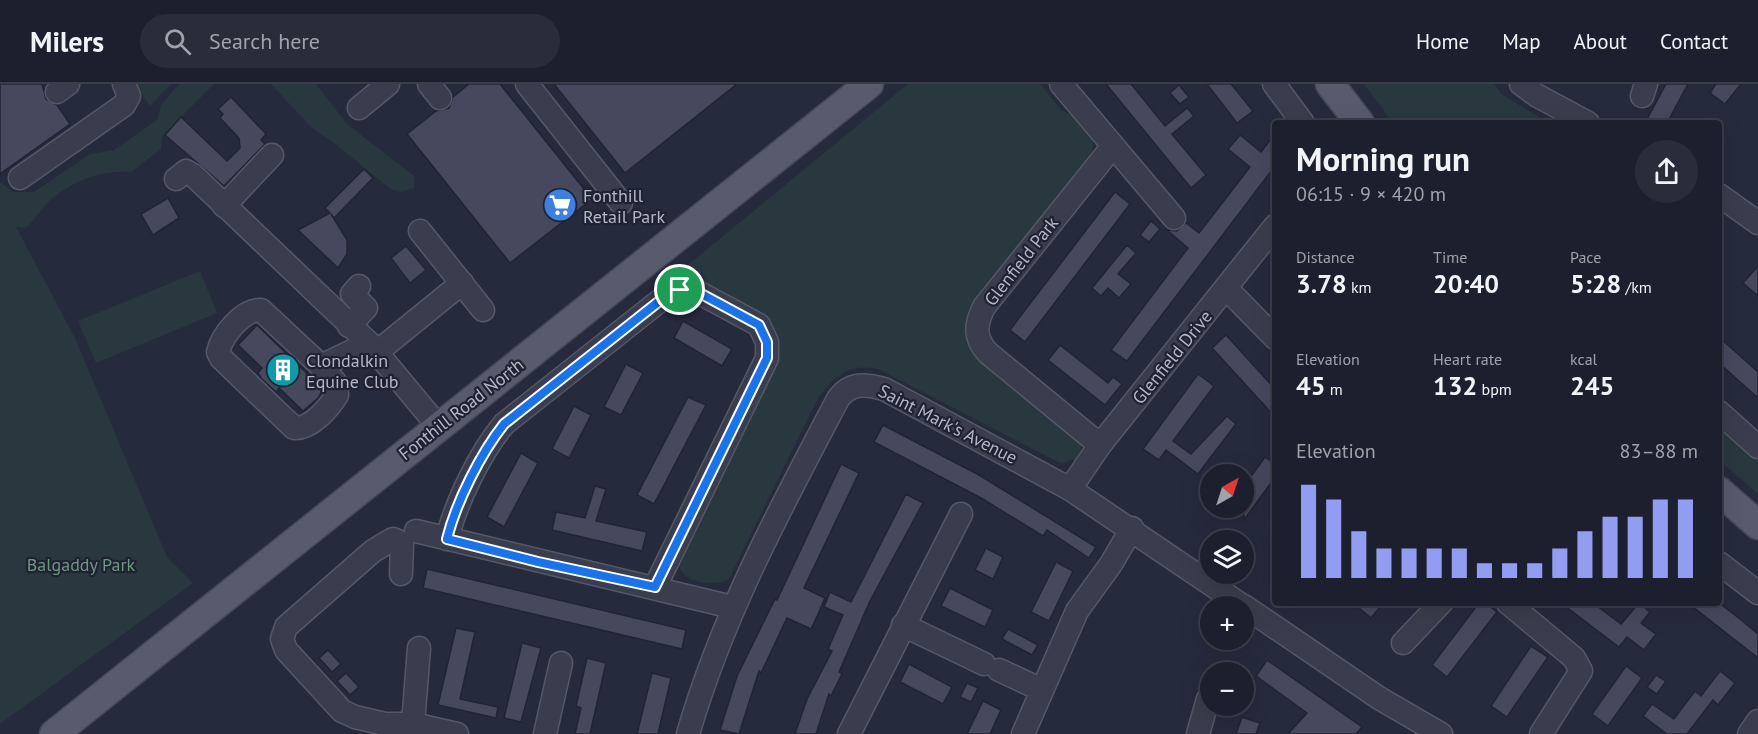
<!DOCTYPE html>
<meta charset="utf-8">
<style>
body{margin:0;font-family:"PT Sans",sans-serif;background:#292d3a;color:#f1f3f6;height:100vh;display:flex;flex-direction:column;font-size:22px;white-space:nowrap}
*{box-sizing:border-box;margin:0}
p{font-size:20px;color:#a0a3aa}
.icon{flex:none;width:33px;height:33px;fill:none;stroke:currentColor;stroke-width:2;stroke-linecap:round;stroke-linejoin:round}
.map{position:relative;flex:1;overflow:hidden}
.drawer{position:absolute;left:1272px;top:36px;width:450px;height:486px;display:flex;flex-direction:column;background:#1c202e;border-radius:6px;box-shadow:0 6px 24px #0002,0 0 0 2px #3a3e4a}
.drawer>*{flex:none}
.needle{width:39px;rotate:39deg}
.fabs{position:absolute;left:1200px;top:380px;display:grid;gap:12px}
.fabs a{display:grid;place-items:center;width:54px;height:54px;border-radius:50%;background:#1c202e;box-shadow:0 6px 24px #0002,0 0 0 2px #3a3e4a;font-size:30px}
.pin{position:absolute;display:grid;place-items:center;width:51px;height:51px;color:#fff;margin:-26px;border:3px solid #fff;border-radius:50%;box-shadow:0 2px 6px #0007}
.round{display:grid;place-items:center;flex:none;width:63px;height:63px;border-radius:32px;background:#292d3a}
.overview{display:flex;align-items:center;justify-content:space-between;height:102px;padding:0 24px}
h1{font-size:33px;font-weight:700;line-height:45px}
.metrics{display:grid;grid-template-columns:repeat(3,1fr);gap:9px;height:102px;padding:6px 24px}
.metrics div{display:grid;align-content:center}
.metrics b{font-size:26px;font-weight:700}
.metrics small{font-size:16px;font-weight:400}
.metrics p{font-size:16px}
.chart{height:168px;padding:12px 24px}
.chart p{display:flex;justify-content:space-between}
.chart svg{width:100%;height:108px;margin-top:6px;stroke:#929df1;stroke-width:6}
header{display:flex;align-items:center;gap:36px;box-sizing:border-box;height:84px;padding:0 30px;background:#1c202e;border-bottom:2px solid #3a3e4a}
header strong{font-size:28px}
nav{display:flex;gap:33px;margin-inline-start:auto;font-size:21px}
.search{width:420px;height:54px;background:#292d3a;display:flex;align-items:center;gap:15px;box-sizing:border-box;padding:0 21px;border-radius:33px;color:#a0a3aa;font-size:22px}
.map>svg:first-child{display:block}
.green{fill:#29373f}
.building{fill:#46495e;stroke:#212434;stroke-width:1.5}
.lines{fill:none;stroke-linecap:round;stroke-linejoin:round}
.minor-casing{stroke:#555868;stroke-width:25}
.major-casing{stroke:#434656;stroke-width:31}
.minor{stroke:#3a3d4d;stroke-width:22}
.major{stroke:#585b6d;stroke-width:28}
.route-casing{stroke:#fff;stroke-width:12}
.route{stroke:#1a73e8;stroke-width:8}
.labels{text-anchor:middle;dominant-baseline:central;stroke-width:4.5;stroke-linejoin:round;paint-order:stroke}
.poi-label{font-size:18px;fill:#b6b8c8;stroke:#1f2232;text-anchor:start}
.street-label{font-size:18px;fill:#b6b8c8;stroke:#1f2232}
.park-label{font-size:18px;fill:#6f9783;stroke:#1f2232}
</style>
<header>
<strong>Milers</strong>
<div class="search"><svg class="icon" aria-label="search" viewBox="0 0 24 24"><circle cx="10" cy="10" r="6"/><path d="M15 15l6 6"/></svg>Search here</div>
<nav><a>Home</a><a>Map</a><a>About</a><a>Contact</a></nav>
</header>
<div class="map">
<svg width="1758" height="650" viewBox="0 0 1758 650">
<rect width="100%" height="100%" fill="#262a3d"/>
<g class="green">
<polygon points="135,0 171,0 150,22"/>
<path d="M179,0H214L162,52L161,65L131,88C104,86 78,95 55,112C44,120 36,134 26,144L16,143L75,254L167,473L193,499L0,640V98L13,108H34L90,70L114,66L157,36L161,21Z"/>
<polygon points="271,0 316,0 347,40 414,92 414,104 400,108 389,104 338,62 311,43"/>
<path d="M908,0H1040L1061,26L1079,35L1092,50L1093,65L1086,78L969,230L1079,357L1082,370L1078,379L1072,375L1062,380L880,286C851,277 831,294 816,318L729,495C715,503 681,500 679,480L777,268L701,198L682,195L677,190Z"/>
<polygon points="1364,0 1494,0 1501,10 1549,39 1393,39"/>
<polygon points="200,187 217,229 96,279 78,237"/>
<polygon points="1719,340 1758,374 1758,410 1719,376"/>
</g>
<g class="building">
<polygon points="0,0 42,0 46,15 57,21 70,40 0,90"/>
<polygon points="469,0 500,0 592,115 510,179 407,50 436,27 449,24 453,13"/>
<polygon points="554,0 737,0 625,89"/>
<polygon points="1106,0 1131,0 1165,42 1187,24 1194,32 1172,50 1206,91 1191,104"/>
<polygon points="1207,0 1231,0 1253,27 1237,39"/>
<polygon points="1666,0 1688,0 1667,39 1645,39"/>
<polygon points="1716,0 1741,0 1725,20 1710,9"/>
<polygon points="1179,1 1189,13 1180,20 1170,9"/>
<polygon points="231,13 266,50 261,56 265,60 224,102 165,51 181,33 227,77 240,64 239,54 220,34 223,30 218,25"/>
<polygon points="1275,50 1275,82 1127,277 1111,266 1188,164 1167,146 1177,147 1186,139 1199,149 1250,83 1228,65 1240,51 1261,68"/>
<polygon points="364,85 373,94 334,134 331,130 347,156 347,170 338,184 298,146 330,129 325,124"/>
<polygon points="1115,108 1130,120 1025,258 1010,246"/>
<polygon points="168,114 179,134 153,151 141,130"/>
<polygon points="1151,137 1160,145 1149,158 1140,151"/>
<polygon points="1127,161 1136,169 1118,190 1131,200 1119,214 1108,204 1101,212 1092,204"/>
<polygon points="406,162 426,186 410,199 391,174"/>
<polygon points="1758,182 1758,212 1743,199"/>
<polygon points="683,237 732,265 722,282 674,254"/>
<polygon points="257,241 323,305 318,314 303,327 279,304 276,308 261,294 258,289 262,284 238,261"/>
<polygon points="1226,251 1275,305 1275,333 1212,264"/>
<polygon points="1719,253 1758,288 1758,314 1719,279"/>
<polygon points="1060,261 1108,299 1113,293 1122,300 1105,321 1048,276"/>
<polygon points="626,280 643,289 621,331 604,323"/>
<polygon points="1198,290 1214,302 1173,357 1191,370 1227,332 1236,340 1198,390 1166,366 1159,376 1143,365"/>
<polygon points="688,313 706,321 654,420 637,411"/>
<polygon points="574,322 591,331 569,374 552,365"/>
<polygon points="883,341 979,391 1096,463 1089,474 1047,446 1043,452 981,414 874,358"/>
<polygon points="521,369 538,379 504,443 487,433"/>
<polygon points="1265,373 1275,380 1275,393 1244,436 1244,402"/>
<polygon points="841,380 859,389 804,504 825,514 819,528 811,545 787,534 761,589 759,587 739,650 720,646 737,592 775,515 777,516"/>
<polygon points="595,402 606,405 596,437 647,448 642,467 552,446 556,428 585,434"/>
<polygon points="906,410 923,419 870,517 839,588 842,590 831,612 829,610 816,650 795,650 807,615 832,567 828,565 843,531 824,523 830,508 851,518"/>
<polygon points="986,464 1003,473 993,495 975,486"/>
<polygon points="1056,478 1073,487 1049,537 1031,528"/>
<polygon points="427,485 686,546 682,565 423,504"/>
<polygon points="950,504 993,526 985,543 941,522"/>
<polygon points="1353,519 1383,519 1371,534"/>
<polygon points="1479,519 1485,519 1497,528 1447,593 1432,581"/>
<polygon points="1561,519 1593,519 1621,540 1639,519 1650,528 1641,539 1656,550 1644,566 1627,553 1619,563"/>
<polygon points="1688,519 1719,519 1740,535 1758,550 1758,574"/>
<polygon points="456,544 475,548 460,615 498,623 496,634 438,621"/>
<polygon points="1008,545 1038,561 1032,571 1002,555"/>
<polygon points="522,559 541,564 521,638 504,634"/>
<polygon points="1531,562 1548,573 1507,633 1491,622"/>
<polygon points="328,566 341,580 332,588 319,574"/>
<polygon points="587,574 606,579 590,650 575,650 581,624 576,622"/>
<polygon points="1267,576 1362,643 1356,650 1288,650 1307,629 1256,592"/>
<polygon points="909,580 952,603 943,620 900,598"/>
<polygon points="1626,582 1642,594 1608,642 1592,630"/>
<polygon points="1720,587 1735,599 1718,621 1713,616 1687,650 1667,650 1643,632 1652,620 1674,635 1695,607 1701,612"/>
<polygon points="346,589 359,603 350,611 337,597"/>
<polygon points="652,589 671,594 658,650 637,650"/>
<polygon points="1656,591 1666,597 1657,610 1647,603"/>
<polygon points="967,599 978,604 971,618 960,613"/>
<polygon points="983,617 1001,626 990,650 967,650"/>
<polygon points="1242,633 1260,639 1256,650 1236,650"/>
</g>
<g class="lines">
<defs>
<g id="minor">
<polyline points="429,0 440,14"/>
<polyline points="527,0 621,119"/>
<polyline points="1061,0 1174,134"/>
<polyline points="1274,0 1303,39"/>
<polyline points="1521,0 1536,11 1588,39"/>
<polyline points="57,8 68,0"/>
<polyline points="1642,12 1646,0"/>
<polyline points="359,24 388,0"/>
<polyline points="20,94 124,21 129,12 124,0"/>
<polyline points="176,95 186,87 193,91 369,259 438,342"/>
<polyline points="1719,111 1758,139"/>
<polyline points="224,122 272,71"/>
<polyline points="420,147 483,226"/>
<polyline points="1227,205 1275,254"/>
<polyline points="349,242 366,224 352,210 359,202"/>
<polyline points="377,268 462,199"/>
<path d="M321,282L261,226C243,225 222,251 218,268L221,274L294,344C311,345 328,325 337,311L336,299L321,282L369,259"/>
<polyline points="1719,328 1758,363"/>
<path d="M1100,361L988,269C974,254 975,241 984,223L1113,62"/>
<polyline points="1070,405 1100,361 1275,142"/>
<polyline points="416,447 732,523"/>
<path d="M447,455C456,418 480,369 504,340L667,211L680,206H694L759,241L767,258V274L655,503"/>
<polyline points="1719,479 1758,509"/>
<polyline points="401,490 402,459 393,455 373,467 286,543 282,555 286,566 342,627 355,633 385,640 413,640 457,650"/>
<polyline points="1508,519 1574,574 1581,587 1541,650"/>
<polyline points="1244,522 1379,614 1441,650"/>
<polyline points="903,541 984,580"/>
<polyline points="1403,559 1441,519"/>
<polyline points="999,586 1042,606"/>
<polyline points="413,640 419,564"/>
<polyline points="545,650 561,579"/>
<path d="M688,650C723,530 780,425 838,315C850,298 866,300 884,305L1070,405L1243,522"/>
<polyline points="849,650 961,430"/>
<polyline points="1023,650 1077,527 1111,480 1132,444"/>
<polyline points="1198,650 1208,615"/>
<polyline points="1749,650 1758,637"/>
</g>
<g id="major">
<polyline points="1330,0 1360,39"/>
<polyline points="1719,407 1758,441"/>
<polyline points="54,650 869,0"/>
</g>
</defs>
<use href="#minor" class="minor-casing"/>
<use href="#major" class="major-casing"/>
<use href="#minor" class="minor"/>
<use href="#major" class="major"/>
</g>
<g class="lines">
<defs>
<path id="route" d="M680,206H694L759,241L767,258V274L655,503L538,478L447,455C456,418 481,369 504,340L667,211Z"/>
</defs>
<use href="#route" class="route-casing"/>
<use href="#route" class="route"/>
</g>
<defs>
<symbol id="supermarket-disc" viewBox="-11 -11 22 22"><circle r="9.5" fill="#3f7fe0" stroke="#1f2232"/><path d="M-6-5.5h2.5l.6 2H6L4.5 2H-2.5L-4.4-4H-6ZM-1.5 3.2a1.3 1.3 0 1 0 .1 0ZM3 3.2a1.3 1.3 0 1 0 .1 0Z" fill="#fff"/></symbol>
<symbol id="building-disc" viewBox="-11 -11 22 22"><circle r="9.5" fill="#0f9aa8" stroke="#1f2232"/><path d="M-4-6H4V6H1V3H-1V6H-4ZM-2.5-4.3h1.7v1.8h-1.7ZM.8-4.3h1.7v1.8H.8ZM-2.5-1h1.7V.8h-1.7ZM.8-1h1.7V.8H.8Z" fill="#fff"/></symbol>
</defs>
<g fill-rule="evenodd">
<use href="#supermarket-disc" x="541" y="102" width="38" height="38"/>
<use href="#building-disc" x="264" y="267" width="38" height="38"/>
</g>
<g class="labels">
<g class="poi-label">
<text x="583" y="111">Fonthill<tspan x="583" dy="21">Retail Park</tspan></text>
<text x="306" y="276">Clondalkin<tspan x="306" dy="21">Equine Club</tspan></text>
</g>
<g class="street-label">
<text transform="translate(1021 177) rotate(-52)">Glenfield Park</text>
<text transform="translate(1172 273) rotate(-51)">Glenfield Drive</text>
<text transform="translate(461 325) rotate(-38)">Fonthill Road North</text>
<text transform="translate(948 340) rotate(27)">Saint Mark's Avenue</text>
</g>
<g class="park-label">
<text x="81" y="480">Balgaddy Park</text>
</g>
</g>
</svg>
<div class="fabs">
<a><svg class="needle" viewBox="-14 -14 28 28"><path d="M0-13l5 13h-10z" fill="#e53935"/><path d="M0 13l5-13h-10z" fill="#a0a3aa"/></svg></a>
<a><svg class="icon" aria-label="layers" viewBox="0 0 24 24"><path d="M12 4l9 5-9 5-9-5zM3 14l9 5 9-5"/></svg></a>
<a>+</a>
<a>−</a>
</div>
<div class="pin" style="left:680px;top:206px;background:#1e9e55"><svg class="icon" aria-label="arrive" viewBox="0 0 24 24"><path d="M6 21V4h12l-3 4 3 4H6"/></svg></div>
<section class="drawer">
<div class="overview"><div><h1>Morning run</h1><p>06:15 · 9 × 420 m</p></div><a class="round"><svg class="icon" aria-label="share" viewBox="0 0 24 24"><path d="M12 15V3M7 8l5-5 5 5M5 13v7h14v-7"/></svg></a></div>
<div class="metrics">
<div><p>Distance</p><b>3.78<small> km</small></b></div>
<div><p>Time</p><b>20:40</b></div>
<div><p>Pace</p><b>5:28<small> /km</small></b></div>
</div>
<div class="metrics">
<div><p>Elevation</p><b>45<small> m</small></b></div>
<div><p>Heart rate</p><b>132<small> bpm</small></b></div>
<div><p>kcal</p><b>245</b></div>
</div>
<div class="chart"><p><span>Elevation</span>83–88 m</p>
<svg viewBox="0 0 160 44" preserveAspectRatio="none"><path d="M5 44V6M15 44V12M25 44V25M35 44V32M45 44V32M55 44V32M65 44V32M75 44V38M85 44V38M95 44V38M105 44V32M115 44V25M125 44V19M135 44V19M145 44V12M155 44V12"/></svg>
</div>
</section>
</div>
